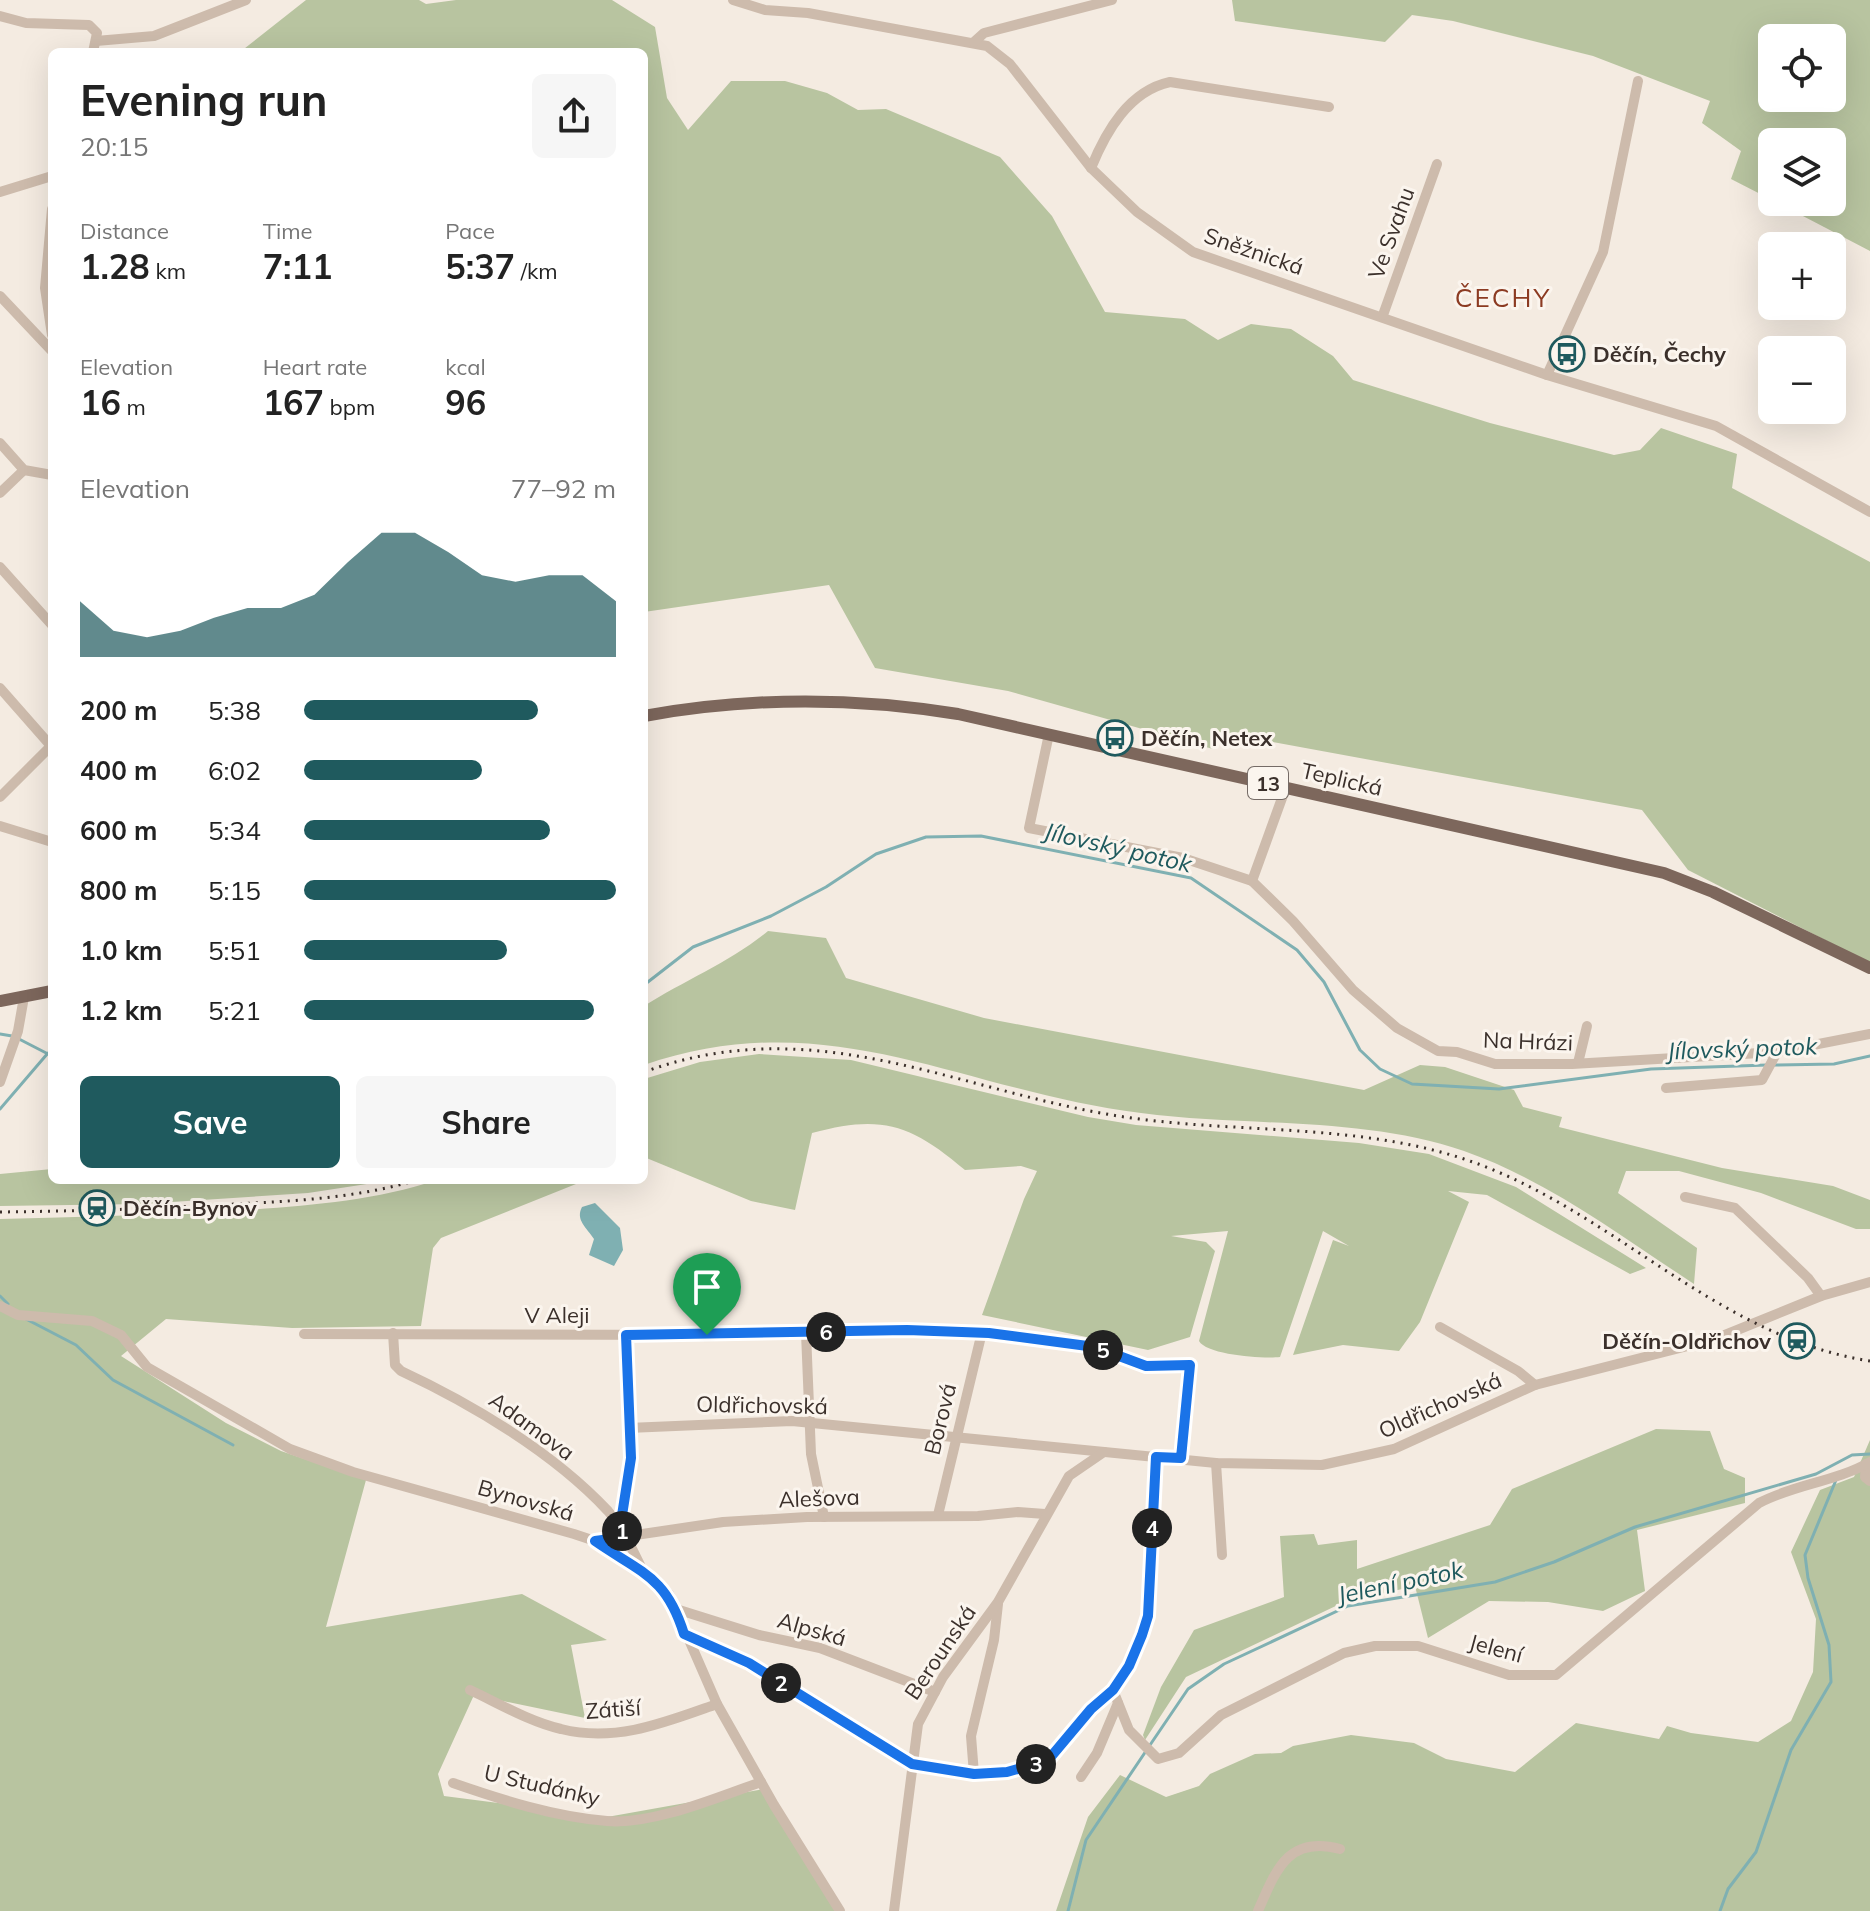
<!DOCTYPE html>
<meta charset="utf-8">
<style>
body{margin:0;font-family:Mulish,sans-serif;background:#f6f6f6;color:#222;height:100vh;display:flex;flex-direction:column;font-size:30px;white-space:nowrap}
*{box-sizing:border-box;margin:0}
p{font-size:26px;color:#767676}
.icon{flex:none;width:44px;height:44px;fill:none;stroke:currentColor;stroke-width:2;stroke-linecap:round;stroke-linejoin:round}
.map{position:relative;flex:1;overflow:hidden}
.side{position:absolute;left:48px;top:48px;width:600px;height:1136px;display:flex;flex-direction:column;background:#fff;border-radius:12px;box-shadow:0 8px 32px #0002}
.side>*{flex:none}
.tools{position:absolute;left:1758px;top:24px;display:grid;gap:16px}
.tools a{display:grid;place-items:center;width:88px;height:88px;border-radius:12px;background:#fff;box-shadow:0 8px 32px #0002;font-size:40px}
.pin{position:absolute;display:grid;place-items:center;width:68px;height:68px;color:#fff;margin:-82px -34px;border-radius:50% 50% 50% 0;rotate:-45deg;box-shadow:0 0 8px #0007}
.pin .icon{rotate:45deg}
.km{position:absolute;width:40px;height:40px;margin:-20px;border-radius:50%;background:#222;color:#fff;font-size:22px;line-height:40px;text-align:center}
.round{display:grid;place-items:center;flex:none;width:84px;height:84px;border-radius:12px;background:#f6f6f6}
.summary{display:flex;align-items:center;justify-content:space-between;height:136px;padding:0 32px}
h1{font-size:44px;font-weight:700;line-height:60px}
.stats{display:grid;grid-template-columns:repeat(3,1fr);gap:12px;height:136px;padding:8px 32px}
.stats div{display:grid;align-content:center}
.stats b{font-size:34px;font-weight:700}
.stats small{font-size:22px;font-weight:400}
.stats p{font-size:22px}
.chart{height:224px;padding:16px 32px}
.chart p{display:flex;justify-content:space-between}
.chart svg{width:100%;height:144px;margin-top:8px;fill:#1f5a5e;opacity:.7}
.cta{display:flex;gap:16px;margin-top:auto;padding:16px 32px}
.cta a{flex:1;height:92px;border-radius:12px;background:#1f5a5e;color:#fff;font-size:32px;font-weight:700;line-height:92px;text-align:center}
.cta a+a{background:#f6f6f6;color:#222}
ul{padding:0 32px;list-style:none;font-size:26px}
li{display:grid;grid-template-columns:128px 96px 1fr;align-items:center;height:60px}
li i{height:20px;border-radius:10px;background:#1f5a5e}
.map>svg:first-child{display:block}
.green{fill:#b8c4a0;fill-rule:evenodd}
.water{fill:#7fb0b2}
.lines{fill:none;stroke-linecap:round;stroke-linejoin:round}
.stream{stroke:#7fb0b2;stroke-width:3}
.minor{stroke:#cdbbac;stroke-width:10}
.major{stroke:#7d675c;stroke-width:12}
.rail{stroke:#3b302b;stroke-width:3;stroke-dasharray:2 6;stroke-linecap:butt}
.route-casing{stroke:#fff;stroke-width:16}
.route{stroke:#1a73e8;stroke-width:10}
.labels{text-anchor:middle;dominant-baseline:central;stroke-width:6;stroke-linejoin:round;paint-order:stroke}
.shield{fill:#fbf5ee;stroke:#756b66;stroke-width:2}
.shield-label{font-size:20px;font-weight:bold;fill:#3b302b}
.street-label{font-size:22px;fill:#3b302b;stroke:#fbf5ee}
.poi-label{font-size:22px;font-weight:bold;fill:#3b302b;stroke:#fbf5ee;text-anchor:start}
.water-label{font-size:24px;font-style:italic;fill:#1f5a5e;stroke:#fbf5ee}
.quarter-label{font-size:26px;letter-spacing:2px;fill:#8c3b22;stroke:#fbf5ee}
</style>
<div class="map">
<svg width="1870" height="1911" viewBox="0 0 1870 1911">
<rect width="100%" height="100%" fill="#f4ebe1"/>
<g class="green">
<polygon points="306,0 419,0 426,4 456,0 612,0 655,27 667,98 688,130 731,81 785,81 827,93 858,110 886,109 1000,157 1052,216 1105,312 1185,319 1218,340 1251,324 1291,329 1333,356 1353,380 1490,423 1614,455 1640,450 1661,428 1737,454 1732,488 1870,562 1870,963 1688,870 1642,810 1219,732 1213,749 1008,691 875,668 829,585 644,612 644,52 240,52"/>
<path d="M1232,0H1870V251L1776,202H1832V142H1772V200L1731,179L1741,151L1702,123L1710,101L1593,56L1453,21L1412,15L1385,42L1235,21ZM1772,38H1832V98H1772Z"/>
<path d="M768,931L826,938L846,978L984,1018L1364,1090L1420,1065L1445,1067L1514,1090L1523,1107L1562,1117L1559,1127L1722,1168L1833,1186L1870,1200V1229H1856L1761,1193L1679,1171H1626L1618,1193L1697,1248L1694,1284C1621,1236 1547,1180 1464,1151C1362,1116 1247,1127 1141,1113C961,1091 831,1001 644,1065V1006C685,980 730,962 768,931Z"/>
<path d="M759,1054L851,1060L1088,1117L1136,1125L1359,1143L1429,1154L1516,1187L1646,1268L1630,1274L1487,1195L1448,1191L1469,1202L1420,1322L1399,1351L1343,1345L1293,1355L1333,1240L1349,1246L1323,1231L1280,1357C1263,1359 1207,1355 1199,1341L1228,1231L1171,1236L1206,1242L1215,1251L1190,1337L1148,1350L982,1315L1024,1199L1037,1171L1021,1166L965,1170C911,1124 881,1114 812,1133L795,1210L751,1201L644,1157V1079L700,1062Z"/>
<polygon points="52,1169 52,1180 393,1180 308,1193 141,1204 0,1206 0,1174"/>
<path d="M437,1180H586L441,1238L433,1248L421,1326L292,1328L166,1319L121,1356L226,1423L281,1451L366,1480L326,1627L522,1594L607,1640L571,1645L585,1718L474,1695L438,1774L444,1796L607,1817L769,1788L837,1911H0V1219C78,1217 155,1215 232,1211C303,1206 370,1202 437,1180Z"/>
<polygon points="1656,1429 1710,1431 1724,1469 1745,1478 1745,1503 1637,1530 1645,1591 1603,1611 1548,1602 1489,1601 1428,1638 1415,1586 1342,1603 1186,1677 1145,1740 1143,1735 1161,1687 1194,1630 1284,1597 1280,1536 1314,1534 1318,1545 1357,1540 1357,1569 1490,1525 1512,1489"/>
<polygon points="1870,1440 1870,1911 1056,1911 1088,1817 1120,1775 1166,1797 1199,1786 1210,1774 1255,1754 1281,1753 1293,1746 1351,1735 1414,1743 1446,1759 1515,1772 1576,1723 1659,1739 1667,1726 1691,1733 1758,1742 1791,1721 1813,1672 1816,1619 1791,1552 1820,1490 1854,1477"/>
</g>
<path class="water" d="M595,1203L620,1228L623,1250L614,1266L589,1255L594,1239C587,1228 575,1220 582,1207Z"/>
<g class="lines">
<g class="stream">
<polyline points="644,985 693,947 771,916 826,887 876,854 926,837 981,836 1191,878 1297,950 1324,982 1360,1050 1380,1069 1412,1084 1499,1089 1651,1069 1767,1065"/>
<polyline points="0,1034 12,1036"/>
<polyline points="19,1039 52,1056"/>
<polyline points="1774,1065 1834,1064 1870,1056"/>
<polyline points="0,1109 48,1053"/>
<polyline points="0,1296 8,1304"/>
<polyline points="26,1319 76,1345 113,1380 233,1445"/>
<polyline points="1150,1745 1188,1689 1224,1664 1348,1606 1495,1582 1554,1562 1635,1527 1816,1474 1852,1455 1870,1454"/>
<polyline points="1068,1911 1086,1840 1146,1751"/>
<polyline points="1720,1911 1728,1889 1756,1852 1791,1750 1831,1682 1829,1645 1808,1578 1805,1555 1836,1480"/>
</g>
<g class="minor">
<polyline points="733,0 765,10 808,13 987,46 1010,64 1091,168 1137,212 1193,252 1547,375 1716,426 1870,512"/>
<polyline points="0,16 26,23 89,25 97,33 93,52"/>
<polyline points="96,41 154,36 246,0"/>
<polyline points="974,42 984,33 1112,0"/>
<path d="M1091,168C1106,131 1129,91 1170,82L1329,107"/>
<polyline points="0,192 52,176"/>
<polyline points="52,209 45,288 52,335"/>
<polyline points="0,296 52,351"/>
<polyline points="1383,315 1437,164"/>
<polyline points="1547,375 1603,252 1638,81"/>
<polyline points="0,443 24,470 52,475"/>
<polyline points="0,493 24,470"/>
<polyline points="0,567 52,625"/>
<polyline points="0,688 51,746"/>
<polyline points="1049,734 1029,828 1183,858 1252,881 1286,787"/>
<polyline points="0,797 52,745"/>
<polyline points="0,826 52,842"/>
<polyline points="1252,881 1293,921 1353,990 1397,1028 1438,1051 1457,1052 1495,1064 1572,1064 1777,1052 1870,1034"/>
<polyline points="1578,1063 1587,1026"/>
<polyline points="0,1082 18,1031 24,997"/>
<polyline points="1666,1088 1762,1080 1777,1052"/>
<polyline points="1685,1197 1735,1208 1808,1278 1821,1296"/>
<polyline points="0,1306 18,1315 92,1321 121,1335 147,1367 290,1449 353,1472 574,1534 595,1541 643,1571 669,1594 717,1704 774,1805 840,1911"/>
<polyline points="1440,1327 1518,1371 1535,1385"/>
<path d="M393,1333L395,1365L401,1371C472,1404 554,1453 608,1511C623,1528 632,1549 642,1569"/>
<polyline points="806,1333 811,1454 824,1517"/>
<polyline points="304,1334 707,1335 907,1330 989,1333 1095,1347 1146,1366 1190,1365 1181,1458"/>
<polyline points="628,1428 792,1421 1216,1463 1322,1465 1394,1449 1535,1385 1715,1339 1821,1296 1870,1282"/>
<polyline points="1216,1463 1222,1555"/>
<polyline points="1866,1464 1865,1477 1870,1481"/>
<polyline points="938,1515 982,1332"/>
<polyline points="620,1528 631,1458 626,1335"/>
<polyline points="595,1541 723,1522 807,1517 978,1516 1018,1512 1045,1514"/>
<polyline points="676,1609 759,1635 820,1648 935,1692"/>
<polyline points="684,1634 749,1663 912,1764 974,1774 1007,1772 1049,1759 1091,1709 1113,1690 1129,1666 1148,1616 1156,1457"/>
<path d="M470,1690C498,1703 530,1722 561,1729C616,1743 666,1722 717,1704"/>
<path d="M1113,1690L1129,1730L1158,1759L1179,1753L1221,1715L1344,1653L1375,1646H1418L1509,1675H1556L1759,1503C1795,1484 1835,1482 1870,1462"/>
<polyline points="974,1774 971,1736 994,1640 998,1604"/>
<polyline points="1081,1777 1097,1753 1118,1703"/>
<path d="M453,1783C502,1800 555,1817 607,1821C653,1825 718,1797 761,1782"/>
<polyline points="894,1911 918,1724 943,1677 998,1602 1069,1476 1104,1452"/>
<path d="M1258,1911C1276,1870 1288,1835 1340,1849"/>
</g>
<g class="major">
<path d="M644,716C748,697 854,697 958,714L1664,873L1713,892L1870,968"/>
<polyline points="0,1001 52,991"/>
</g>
<g class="rail">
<path d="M644,1072C822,1007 966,1097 1139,1119C1256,1134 1380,1123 1491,1169C1624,1223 1723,1338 1870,1361"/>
<path d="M0,1212C78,1211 156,1209 234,1204C296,1201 357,1198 417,1180"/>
</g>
</g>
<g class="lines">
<defs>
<path id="route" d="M907,1330L989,1333L1095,1347L1146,1366L1190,1365L1181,1458L1156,1457L1148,1616L1142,1635L1129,1666L1113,1690L1091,1709L1049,1759L1039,1763L1007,1772L974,1774L912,1764L749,1663L684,1634C666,1576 641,1573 595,1541L625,1537L620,1528L631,1458L626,1335Z"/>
</defs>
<use href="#route" class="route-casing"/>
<use href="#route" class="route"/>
</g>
<defs>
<symbol id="bus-ring" viewBox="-11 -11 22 22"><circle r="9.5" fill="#fbf5ee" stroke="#1f5a5e" stroke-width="1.5"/><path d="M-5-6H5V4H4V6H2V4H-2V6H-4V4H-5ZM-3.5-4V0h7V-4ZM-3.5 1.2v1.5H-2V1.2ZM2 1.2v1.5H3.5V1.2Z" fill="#1f5a5e"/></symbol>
<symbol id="station-ring" viewBox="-11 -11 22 22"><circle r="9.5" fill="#fbf5ee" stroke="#1f5a5e" stroke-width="1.5"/><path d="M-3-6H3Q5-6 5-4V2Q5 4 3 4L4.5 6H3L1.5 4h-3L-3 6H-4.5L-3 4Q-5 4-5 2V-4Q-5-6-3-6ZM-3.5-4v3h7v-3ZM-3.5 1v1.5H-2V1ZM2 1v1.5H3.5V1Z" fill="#1f5a5e"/></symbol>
</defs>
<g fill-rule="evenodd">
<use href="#bus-ring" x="1547" y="334" width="40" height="40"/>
<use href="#bus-ring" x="1095" y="718" width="40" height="40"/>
<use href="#station-ring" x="77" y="1188" width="40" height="40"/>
<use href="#station-ring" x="1777" y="1321" width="40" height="40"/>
</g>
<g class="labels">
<rect class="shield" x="1248" y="767" width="40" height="32" rx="6"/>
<g class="shield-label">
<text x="1268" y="783">13</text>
</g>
<g class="street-label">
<text transform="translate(1391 233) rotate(-70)">Ve Svahu</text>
<text transform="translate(1254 251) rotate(19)">Sněžnická</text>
<text transform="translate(1342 779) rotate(13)">Teplická</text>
<text transform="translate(1528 1041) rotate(2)">Na Hrázi</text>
<text x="557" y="1315">V Aleji</text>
<text transform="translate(762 1405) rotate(1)">Oldřichovská</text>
<text transform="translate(1440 1405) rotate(-24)">Oldřichovská</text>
<text transform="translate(940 1419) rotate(-76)">Borová</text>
<text transform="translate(532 1426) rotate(36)">Adamova</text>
<text transform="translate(819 1498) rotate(-2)">Alešova</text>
<text transform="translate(526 1500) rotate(16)">Bynovská</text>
<text transform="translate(812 1629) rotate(16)">Alpská</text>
<text transform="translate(1496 1648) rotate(15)">Jelení</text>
<text transform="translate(940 1652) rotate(-56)">Berounská</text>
<text transform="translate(613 1709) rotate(-4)">Zátiší</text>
<text transform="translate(542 1785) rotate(13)">U Studánky</text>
</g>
<g class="poi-label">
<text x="1593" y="354">Děčín, Čechy</text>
<text x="1141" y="738">Děčín, Netex</text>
<text x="123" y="1208">Děčín-Bynov</text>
<text x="1771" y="1341" text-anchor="end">Děčín-Oldřichov</text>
</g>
<g class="water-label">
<text transform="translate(1118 847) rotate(13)">Jílovský potok</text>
<text transform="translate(1742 1048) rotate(-2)">Jílovský potok</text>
<text transform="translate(1400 1582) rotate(-12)">Jelení potok</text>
</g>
<g class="quarter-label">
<text x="1503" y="297">ČECHY</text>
</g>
</g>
</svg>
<div class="tools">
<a><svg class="icon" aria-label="locate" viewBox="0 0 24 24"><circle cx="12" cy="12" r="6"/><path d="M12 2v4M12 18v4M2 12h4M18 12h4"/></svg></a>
<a><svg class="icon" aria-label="layers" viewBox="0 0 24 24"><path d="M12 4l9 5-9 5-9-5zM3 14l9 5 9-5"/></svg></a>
<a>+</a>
<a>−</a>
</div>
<div class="pin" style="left:707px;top:1335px;background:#1e9e55"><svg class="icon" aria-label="arrive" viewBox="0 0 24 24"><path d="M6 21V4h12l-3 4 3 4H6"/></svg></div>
<b class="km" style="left:622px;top:1531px">1</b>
<b class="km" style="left:781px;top:1683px">2</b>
<b class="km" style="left:1036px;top:1764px">3</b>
<b class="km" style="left:1152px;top:1528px">4</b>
<b class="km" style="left:1103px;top:1350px">5</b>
<b class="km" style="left:826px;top:1332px">6</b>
<section class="side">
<div class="summary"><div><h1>Evening run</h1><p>20:15</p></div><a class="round"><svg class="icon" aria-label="share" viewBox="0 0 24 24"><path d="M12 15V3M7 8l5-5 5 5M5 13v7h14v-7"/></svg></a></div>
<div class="stats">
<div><p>Distance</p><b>1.28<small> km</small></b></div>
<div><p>Time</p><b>7:11</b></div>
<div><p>Pace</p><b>5:37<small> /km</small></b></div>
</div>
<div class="stats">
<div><p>Elevation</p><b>16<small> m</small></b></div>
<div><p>Heart rate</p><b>167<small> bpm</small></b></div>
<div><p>kcal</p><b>96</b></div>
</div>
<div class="chart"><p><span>Elevation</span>77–92 m</p>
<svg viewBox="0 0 160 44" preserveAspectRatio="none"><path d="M0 44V27L10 36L20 38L30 36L40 32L50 29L60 29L70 25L80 15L90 6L100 6L110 12L120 19L130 21L140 19L150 19L160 27V44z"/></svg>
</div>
<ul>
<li><b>200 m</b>5:38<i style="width:75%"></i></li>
<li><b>400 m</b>6:02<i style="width:57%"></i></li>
<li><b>600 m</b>5:34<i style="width:79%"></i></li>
<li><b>800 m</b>5:15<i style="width:100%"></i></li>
<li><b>1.0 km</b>5:51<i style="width:65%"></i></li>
<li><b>1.2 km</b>5:21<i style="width:93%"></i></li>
</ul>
<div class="cta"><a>Save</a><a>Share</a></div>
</section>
</div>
